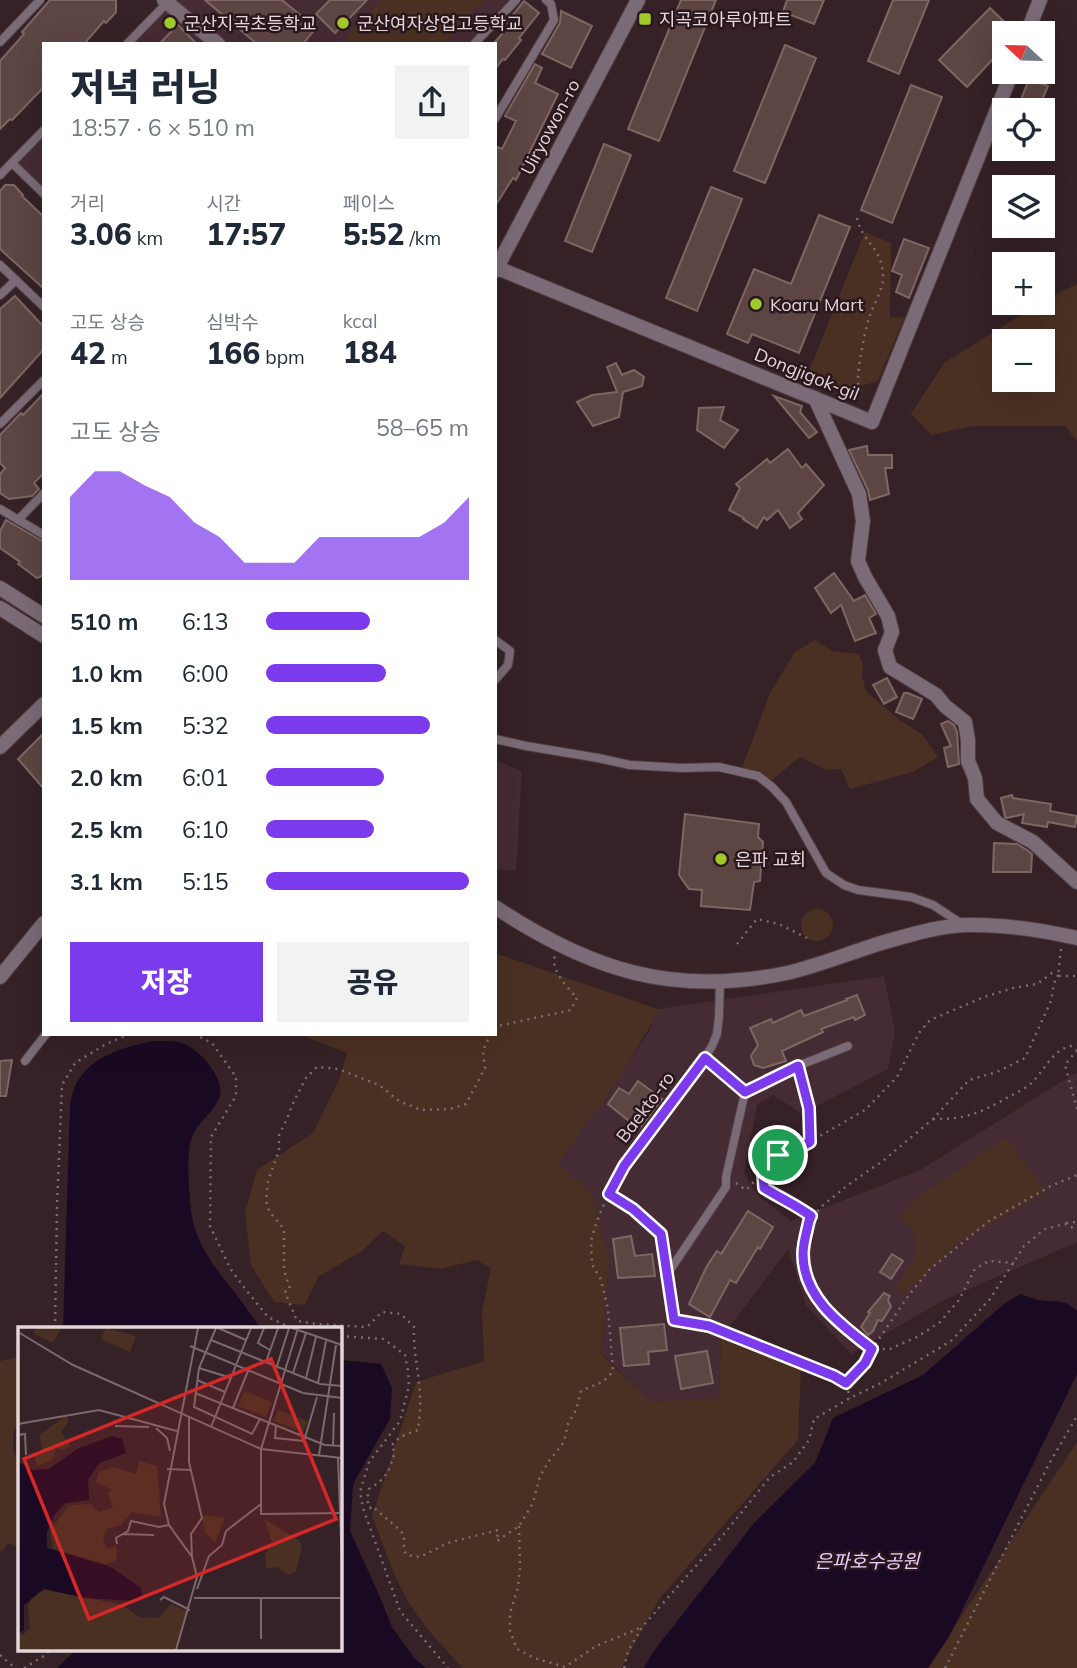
<!DOCTYPE html>
<html lang="ko">
<meta charset="utf-8">
<style>
body{margin:0;font-family:Mulish,"Noto Sans KR",sans-serif;background:#f2f2f3;color:#1f2937;height:100vh;display:flex;flex-direction:column;font-size:26px;white-space:nowrap}
*{box-sizing:border-box;margin:0}
p{font-size:23px;color:#747a83}
.icon{flex:none;width:38px;height:38px;fill:none;stroke:currentColor;stroke-width:2;stroke-linecap:round;stroke-linejoin:round}
.map{position:relative;flex:1;overflow:hidden}
.details{position:absolute;left:42px;top:42px;width:455px;height:994px;display:flex;flex-direction:column;background:#fff;border-radius:0px;box-shadow:0 7px 28px #0002}
.details>*{flex:none}
.needle{width:46px;rotate:292deg}
.tools{position:absolute;left:992px;top:21px;display:grid;gap:14px}
.tools a{display:grid;place-items:center;width:63px;height:63px;border-radius:0px;background:#fff;box-shadow:0 7px 28px #0002;font-size:35px}
.pin{position:absolute;display:grid;place-items:center;width:60px;height:60px;color:#fff;margin:-30px;border:4px solid #fff;border-radius:50%;box-shadow:0 2px 7px #0007}
.round{display:grid;place-items:center;flex:none;width:74px;height:74px;border-radius:0px;background:#f2f2f3}
.headline{display:flex;align-items:center;justify-content:space-between;height:119px;padding:0 28px}
h1{font-size:38px;font-weight:800;line-height:52px}
.figures{display:grid;grid-template-columns:repeat(3,1fr);gap:10px;height:119px;padding:7px 28px}
.figures div{display:grid;align-content:center}
.figures b{font-size:30px;font-weight:800}
.figures small{font-size:19px;font-weight:400}
.figures p{font-size:19px}
.chart{height:196px;padding:14px 28px}
.chart p{display:flex;justify-content:space-between}
.chart svg{width:100%;height:126px;margin-top:7px;fill:#7c3aed;opacity:.7}
.action{display:flex;gap:14px;margin-top:auto;padding:14px 28px}
.action a{flex:1;height:80px;border-radius:0px;background:#7c3aed;color:#fff;font-size:28px;font-weight:800;line-height:80px;text-align:center}
.action a+a{background:#f2f2f3;color:#1f2937}
ul{padding:0 28px;list-style:none;font-size:23px}
li{display:grid;grid-template-columns:112px 84px 1fr;align-items:center;height:52px}
li i{height:18px;border-radius:9px;background:#7c3aed}
.map>svg:first-child{display:block}
.built{fill:#452b33}
.green{fill:#4a3022;fill-rule:evenodd}
.water{fill:#1a0923}
.building{fill:#5c4543;stroke:#7e6663;stroke-width:2}
.lines{fill:none;stroke-linecap:round;stroke-linejoin:round}
.service-casing{stroke:#513e42;stroke-width:10}
.minor-casing{stroke:#513e42;stroke-width:16}
.tertiary-casing{stroke:#513e42;stroke-width:16}
.path{stroke:#7d6c70;stroke-width:2.5;stroke-dasharray:2 5;stroke-linecap:butt}
.service{stroke:#7a6b76;stroke-width:8}
.minor{stroke:#7a6b76;stroke-width:14}
.tertiary{stroke:#7a6b76;stroke-width:14}
.route-casing{stroke:#fff;stroke-width:14}
.route{stroke:#7c3aed;stroke-width:9}
.poi-dot{fill:#a1c92a;stroke:#2a171d;stroke-width:2.5}
.labels{text-anchor:middle;dominant-baseline:central;stroke-width:5;stroke-linejoin:round;paint-order:stroke}
.poi-label{font-size:18px;fill:#e3d5d8;stroke:#2a171d;text-anchor:start}
.street-label{font-size:18px;fill:#e3d5d8;stroke:#2a171d}
.water-label{font-size:19px;font-style:italic;fill:#e9cdfb;stroke:#2a171d}
.inset-road{fill:none;stroke:#7b696d;stroke-width:2}
.view{fill:#d62828;fill-opacity:0.15;stroke:#d62828;stroke-width:3.5}
.inset-edge{fill:none;stroke:#e3d5d8;stroke-width:3.5}
</style>
<div class="map">
<svg width="1077" height="1668" viewBox="0 0 1077 1668">
<rect width="100%" height="100%" fill="#352126"/>
<g class="built">
<polygon points="170,0 516,0 474,44 127,44"/>
<polygon points="44,130 44,194 12,163"/>
<polygon points="495,760 522,771 516,870 495,870"/>
<polygon points="884,976 895,1032 888,1069 802,1114 773,1095 757,1105 744,1173 758,1196 791,1221 920,1170 1077,1072 1077,1242 942,1301 851,1354 806,1305 788,1249 721,1338 719,1398 651,1401 601,1353 609,1261 558,1164 650,1030 658,1009"/>
</g>
<g class="green">
<polygon points="382,0 484,0 443,44 341,44"/>
<polygon points="865,232 891,243 890,317 904,318 878,381 850,389 839,389 807,376"/>
<path d="M1077,284V441L1065,426H974L931,435L911,414L944,363L1040,303H1043V301ZM1004,341H1043V380H1004Z"/>
<polygon points="815,640 832,651 859,654 863,664 862,676 866,691 899,720 922,734 938,757 913,772 850,789 841,769 827,770 800,757 766,785 742,768 770,693 795,652"/>
<circle cx="817" cy="925" r="16"/>
<path d="M495,953L660,1010L621,1074L558,1164L592,1194L609,1261L601,1354L651,1401L719,1398L721,1338L801,1367L798,1440L660,1598L621,1668H463C444,1648 426,1629 411,1606C394,1579 384,1546 372,1516L416,1382L484,1361L482,1311L491,1268L476,1260L441,1269L399,1264L405,1246L383,1231L362,1251L318,1277L305,1305L274,1302L251,1265L245,1213L257,1170L313,1133L339,1080L347,1053L303,1036L304,1034H495Z"/>
<path d="M1006,1138L1045,1192L960,1242L912,1287L906,1295L895,1288L916,1256L913,1255C921,1238 914,1229 900,1220L911,1202Z"/>
<polygon points="19,1357 19,1423 13,1432 13,1449 19,1467 19,1556 17,1546 7,1543 4,1549 0,1552 0,1361"/>
<polygon points="1077,1442 1077,1668 927,1668"/>
</g>
<g class="water">
<path d="M153,1041C163,1041 176,1040 185,1044C200,1051 224,1077 220,1095C216,1112 196,1122 191,1140C186,1158 189,1207 194,1225C201,1253 222,1276 239,1298C246,1308 253,1318 261,1328H63L70,1105C71,1100 72,1094 74,1089C86,1057 124,1047 153,1041Z"/>
<path d="M1020,1294C1026,1296 1032,1298 1038,1300C1055,1303 1062,1297 1077,1311V1374L949,1637L928,1668H644L653,1652L755,1522L815,1463L833,1418L923,1375L1004,1304Z"/>
<polygon points="340,1360 381,1364 392,1388 390,1419 353,1484 350,1531 379,1595 392,1627 415,1659 426,1668 57,1668 77,1649 340,1649"/>
</g>
<g class="building">
<polygon points="50,0 116,0 116,12 106,23 104,21 84,44 44,44 44,87 12,120 10,119 0,129 0,61 24,34 22,32"/>
<polygon points="205,0 282,0 316,28 303,44 257,44"/>
<polygon points="330,0 367,0 335,33 316,14"/>
<polygon points="681,0 716,0 659,141 628,129"/>
<polygon points="787,0 824,0 814,24 783,12"/>
<polygon points="893,0 929,0 899,74 868,61"/>
<polygon points="524,1 539,13 519,38 521,40 505,60 503,59 495,69 495,42 510,25 507,22"/>
<polygon points="990,8 1016,33 1004,33 1004,47 967,87 939,60"/>
<polygon points="561,11 592,26 571,68 542,54 560,23"/>
<polygon points="178,25 197,44 159,44"/>
<polygon points="785,45 816,58 765,183 734,171"/>
<polygon points="535,64 542,68 535,83 558,94 516,180 513,178 495,206 495,146 502,149 516,121 505,116"/>
<polygon points="1029,79 1048,86 1038,110 1017,110"/>
<polygon points="911,85 942,97 892,223 861,210"/>
<polygon points="604,144 631,155 592,252 565,241"/>
<polygon points="5,185 14,185 23,195 22,196 44,217 44,289 0,249 0,191"/>
<polygon points="711,187 742,199 697,311 666,298"/>
<polygon points="819,215 850,227 799,353 752,334 748,343 727,334 754,269 791,284"/>
<polygon points="904,239 929,248 909,298 896,292 902,275 892,271"/>
<polygon points="15,296 44,327 44,349 0,398 0,309"/>
<polygon points="616,363 622,375 634,370 644,377 642,386 623,392 619,417 593,426 577,402 592,395 617,392 607,367"/>
<polygon points="44,393 44,473 34,483 39,489 32,496 9,499 0,493 0,474 5,468 0,463 0,435 21,413 23,415"/>
<polygon points="774,396 802,406 800,412 817,432 809,438"/>
<polygon points="724,407 720,420 738,430 724,448 697,430 699,408"/>
<polygon points="867,446 868,455 892,455 892,468 885,468 889,494 870,500 868,490 849,450"/>
<polygon points="788,449 802,468 806,464 824,485 798,513 802,519 790,528 778,510 767,520 764,517 757,528 743,519 744,518 729,510 740,488 736,484 767,459 770,463"/>
<polygon points="6,520 44,542 44,575 37,578 18,564 20,562 0,548 0,531"/>
<polygon points="834,573 854,601 865,595 876,614 869,618 876,633 855,641 841,605 831,613 815,588"/>
<polygon points="887,678 897,697 884,704 873,685"/>
<polygon points="904,693 908,693 922,699 913,719 896,712"/>
<polygon points="948,721 954,725 957,732 959,764 948,767 944,748 951,746 941,724"/>
<polygon points="44,733 44,789 18,759"/>
<polygon points="1012,795 1013,798 1051,804 1050,811 1077,816 1075,827 1048,822 1047,827 1022,823 1024,814 1007,818 1005,817 1001,798"/>
<polygon points="685,814 759,824 758,837 763,842 760,881 754,882 750,910 701,906 702,890 689,889 679,875"/>
<polygon points="994,843 1017,844 1027,850 1032,854 1031,872 993,872"/>
<polygon points="857,995 865,1015 855,1020 854,1017 821,1029 823,1032 782,1051 786,1061 763,1068 754,1065 751,1056 758,1045 750,1028 771,1019 773,1023 801,1010 804,1016 847,1000 846,999"/>
<polygon points="12,1060 6,1096 0,1096 0,1061"/>
<polygon points="638,1081 662,1099 639,1129 608,1104 619,1088 629,1094"/>
<polygon points="748,1211 773,1227 760,1249 758,1247 736,1283 730,1280 710,1317 689,1304 707,1266 717,1251 721,1254"/>
<polygon points="631,1236 635,1256 652,1254 655,1276 618,1278 613,1239"/>
<polygon points="892,1254 903,1261 891,1279 880,1272"/>
<polygon points="884,1293 890,1296 888,1300 891,1307 882,1321 878,1320 873,1331 868,1335 861,1327 870,1313 868,1312"/>
<polygon points="664,1324 667,1350 648,1352 649,1364 624,1366 620,1328"/>
<polygon points="707,1351 713,1383 681,1389 675,1356"/>
</g>
<g class="lines">
<defs>
<g id="service">
<polyline points="0,42 40,0"/>
<polyline points="127,44 169,1"/>
<polyline points="474,44 516,0"/>
<polyline points="495,119 554,20 551,4 546,0"/>
<polyline points="12,163 44,194"/>
<polyline points="0,175 44,130"/>
<polyline points="0,265 44,307"/>
<polyline points="0,295 16,280"/>
<polyline points="0,424 44,380"/>
<polyline points="0,509 44,535"/>
<polyline points="18,520 44,493"/>
<polyline points="495,640 510,651 508,665 495,680"/>
<polyline points="495,739 526,746 598,758 630,765 683,768 719,767 758,776 772,787 786,802 826,873 844,885 858,890 911,897 933,905 962,924"/>
<polyline points="705,1058 745,1092 798,1066 848,1046"/>
<polyline points="25,1061 46,1034"/>
<polyline points="668,1273 726,1187 726,1177 745,1092"/>
<polyline points="709,1326 674,1320 661,1234 633,1209 609,1194 624,1166 699,1067 712,1046 717,1034 719,1016 720,982"/>
</g>
<g id="minor">
<polyline points="164,0 218,44"/>
<polyline points="1027,33 1040,0"/>
<polyline points="495,267 872,422 1012,72"/>
<polyline points="815,398 859,494 863,521 858,561 865,577 888,616 892,632 885,650 890,667 936,695 945,706 965,722 968,740 968,761 975,778 977,799 997,823 1033,842 1077,882"/>
</g>
<g id="tertiary">
<polyline points="495,271 638,0"/>
<polyline points="0,588 44,616"/>
<polyline points="0,608 44,636"/>
<polyline points="0,747 44,704"/>
<path d="M495,907C590,970 673,997 787,973C821,965 854,951 888,941C913,934 940,926 966,925C1004,924 1041,930 1077,938"/>
<polyline points="0,977 44,923"/>
</g>
</defs>
<use href="#service" class="service-casing"/>
<use href="#minor" class="minor-casing"/>
<use href="#tertiary" class="tertiary-casing"/>
<g class="path">
<path d="M857,218C862,243 883,247 883,277C883,291 873,305 869,318C865,331 857,370 858,383C859,385 861,391 862,393"/>
<polyline points="737,944 757,919 779,924 807,938"/>
<polyline points="1061,949 1058,976 1077,976"/>
<path d="M495,1030L498,1026L571,1010L577,998C567,987 550,970 555,955"/>
<polyline points="194,1034 212,1043 236,1077 236,1096 211,1137 210,1226 230,1268 246,1290 268,1317 291,1328"/>
<path d="M492,1034L486,1043L483,1052L485,1068L466,1104L450,1109L421,1110L399,1101L379,1085L338,1069L317,1067L306,1078L294,1101L287,1119L279,1135V1150L268,1181L266,1201L269,1211L284,1229V1270L290,1289L285,1292L297,1321L317,1324L367,1327L382,1312L401,1314L414,1327C413,1351 419,1372 420,1396C421,1408 419,1419 418,1430L400,1437L391,1446L395,1452C388,1472 388,1477 369,1489L367,1500L370,1508L372,1506L401,1531L404,1536V1551L407,1555L420,1557L448,1543L498,1530L497,1541L519,1526L533,1503L540,1476L549,1461L564,1442L568,1424L576,1410L581,1391C597,1383 601,1386 613,1371L608,1309L601,1280L592,1264L591,1241L596,1224L604,1204"/>
<polyline points="1077,1050 1065,1065 1077,1109"/>
<polyline points="800,1076 809,1108 810,1142"/>
<path d="M933,1119C964,1120 983,1112 1010,1096C1016,1093 1023,1090 1029,1085C1046,1071 1051,1047 1077,1045"/>
<polyline points="736,1183 746,1190 764,1171"/>
<path d="M811,1216C796,1205 780,1198 764,1188L762,1159L799,1148L865,1110L897,1077L919,1033L930,1020L984,997L1013,988L1037,984L1052,973L1058,976L1054,983L1051,1001L1025,1058L997,1072L969,1080L933,1119L884,1160L848,1185L822,1206L809,1221L803,1253L806,1279L815,1297L840,1325L872,1349H890L917,1337L940,1322L959,1300L975,1269L989,1261L1014,1263"/>
<polyline points="1066,1223 1077,1222"/>
<polyline points="55,1328 57,1206 62,1085 75,1063 106,1044 130,1034"/>
<polyline points="718,1330 834,1376 846,1383 850,1398"/>
<polyline points="340,1336 384,1339 405,1355 408,1371 409,1386 400,1421 369,1462 360,1492 363,1508 400,1611 448,1668"/>
<polyline points="846,1383 865,1363 872,1349 909,1295 929,1270 989,1221 1051,1186 1077,1175"/>
<polyline points="519,1526 520,1569 518,1587 510,1613 510,1631 517,1649 534,1658 565,1667 596,1646 640,1628"/>
<polyline points="0,1655 15,1668"/>
<polyline points="24,1668 44,1656 51,1649"/>
<polyline points="624,1668 628,1651 643,1626 724,1534 770,1477 793,1462 809,1440 814,1419 850,1398 881,1383 951,1341 990,1299 1024,1246 1045,1229 1065,1224 1077,1230"/>
<polyline points="945,1668 1049,1464 1077,1416"/>
</g>
<use href="#service" class="service"/>
<use href="#minor" class="minor"/>
<use href="#tertiary" class="tertiary"/>
</g>
<g class="lines">
<defs>
<path id="route" d="M705,1058L745,1092L798,1066L809,1108L810,1142L799,1148L762,1159L764,1188C780,1198 796,1205 811,1216L809,1221C807,1231 803,1243 803,1254C803,1298 841,1325 872,1349L865,1363L846,1383L834,1376L709,1326L674,1320L661,1234L633,1209L609,1194L624,1166Z"/>
</defs>
<use href="#route" class="route-casing"/>
<use href="#route" class="route"/>
</g>
<g class="poi-dot">
<rect x="638" y="12" width="14" height="14" rx="3.5"/>
<circle cx="170" cy="23" r="7"/>
<circle cx="343" cy="23" r="7"/>
<circle cx="756" cy="304" r="7"/>
<circle cx="721" cy="859" r="7"/>
</g>
<g class="labels">
<g class="poi-label">
<text x="659" y="19">지곡코아루아파트</text>
<text x="184" y="23">군산지곡초등학교</text>
<text x="357" y="23">군산여자상업고등학교</text>
<text x="770" y="304">Koaru Mart</text>
<text x="735" y="859">은파 교회</text>
</g>
<g class="street-label">
<text transform="translate(550 127) rotate(-62)">Uiryowon-ro</text>
<text transform="translate(807 374) rotate(22)">Dongjigok-gil</text>
<text transform="translate(645 1107) rotate(-53)">Baekto-ro</text>
</g>
<g class="water-label">
<text x="867" y="1561">은파호수공원</text>
</g>
</g>
<g transform="translate(18 1327)">
<rect width="324" height="324" fill="#352126"/>
<path d="M18,1H43L35,16L15,6ZM88,1L118,9L112,25L83,12ZM226,64L254,75L248,90L220,79ZM260,83L290,94L285,105L256,94ZM48,89L51,94L43,105L53,118L46,123L39,121L33,134L19,139L16,129L25,127L21,108ZM121,134L139,139L143,190L114,185L103,198L89,202L85,213L89,222L98,219L99,233L88,237L35,222L32,204L51,178L73,177L81,185L95,181L90,167L94,163L78,155L81,145L95,140L118,147ZM184,188L207,191L197,216L187,205ZM246,192L281,213L284,220L278,244L271,248L258,240L248,242L247,228L254,215ZM26,262L105,278L121,290L140,291L153,277L169,284L158,323H0V306L5,308L12,301L10,279L15,268Z" fill="#4a3022"/>
<path d="M94,109L104,112L108,126L81,136L70,153L71,173L47,176L36,188L29,205V221L93,240L123,261L124,270L118,274L67,271L26,262L6,278V303L0,306V135L15,143L31,142L59,122Z" fill="#1a0923"/>
<path class="inset-road" d="M198,1L181,41L176,80L234,107L242,92M200,1L228,13M246,1L240,16L252,23M274,1L324,18M280,1L243,122V187L324,186M0,5L55,38L243,122L324,131M193,13L302,57L324,59M172,19L285,66L324,71M248,35L260,1M259,39L271,1M181,41L213,51M275,46L288,6M288,51L298,10M179,53L207,65M300,56L308,14M177,66L307,118L324,119M215,81L230,44M171,89V135L184,191L173,207L174,230M0,97L81,83L159,104M258,98L257,111L286,114L299,70M97,99L131,100M193,100L233,1M138,101L149,111L152,124M0,108L7,107L8,128M315,119L316,86M301,128L318,18M320,130L324,240M149,142L173,143M105,207L136,208M99,217L98,211L110,204L113,194L141,200L151,198M179,262L191,229L204,218L208,204L243,177M176,271H324M243,271V312M142,273L146,270L172,283M158,323L179,250L174,230L151,198L146,177L180,1"/>
<path class="view" d="M253,32L318,192L71,292L6,132Z"/>
<rect width="324" height="324" class="inset-edge"/>
</g>
</svg>
<div class="tools">
<a><svg class="needle" viewBox="-14 -14 28 28"><path d="M0-13l5 13h-10z" fill="#e53935"/><path d="M0 13l5-13h-10z" fill="#747a83"/></svg></a>
<a><svg class="icon" aria-label="locate" viewBox="0 0 24 24"><circle cx="12" cy="12" r="6"/><path d="M12 2v4M12 18v4M2 12h4M18 12h4"/></svg></a>
<a><svg class="icon" aria-label="layers" viewBox="0 0 24 24"><path d="M12 4l9 5-9 5-9-5zM3 14l9 5 9-5"/></svg></a>
<a>+</a>
<a>−</a>
</div>
<div class="pin" style="left:778px;top:1155px;background:#1e9e55"><svg class="icon" aria-label="arrive" viewBox="0 0 24 24"><path d="M6 21V4h12l-3 4 3 4H6"/></svg></div>
<section class="details">
<div class="headline"><div><h1>저녁 러닝</h1><p>18:57 · 6 × 510 m</p></div><a class="round"><svg class="icon" aria-label="share" viewBox="0 0 24 24"><path d="M12 15V3M7 8l5-5 5 5M5 13v7h14v-7"/></svg></a></div>
<div class="figures">
<div><p>거리</p><b>3.06<small> km</small></b></div>
<div><p>시간</p><b>17:57</b></div>
<div><p>페이스</p><b>5:52<small> /km</small></b></div>
</div>
<div class="figures">
<div><p>고도 상승</p><b>42<small> m</small></b></div>
<div><p>심박수</p><b>166<small> bpm</small></b></div>
<div><p>kcal</p><b>184</b></div>
</div>
<div class="chart"><p><span>고도 상승</span>58–65 m</p>
<svg viewBox="0 0 160 44" preserveAspectRatio="none"><path d="M0 44V15L10 6L20 6L30 11L40 15L50 24L60 29L70 38L80 38L90 38L100 29L110 29L120 29L130 29L140 29L150 24L160 15V44z"/></svg>
</div>
<ul>
<li><b>510 m</b>6:13<i style="width:51%"></i></li>
<li><b>1.0 km</b>6:00<i style="width:59%"></i></li>
<li><b>1.5 km</b>5:32<i style="width:81%"></i></li>
<li><b>2.0 km</b>6:01<i style="width:58%"></i></li>
<li><b>2.5 km</b>6:10<i style="width:53%"></i></li>
<li><b>3.1 km</b>5:15<i style="width:100%"></i></li>
</ul>
<div class="action"><a>저장</a><a>공유</a></div>
</section>
</div>
